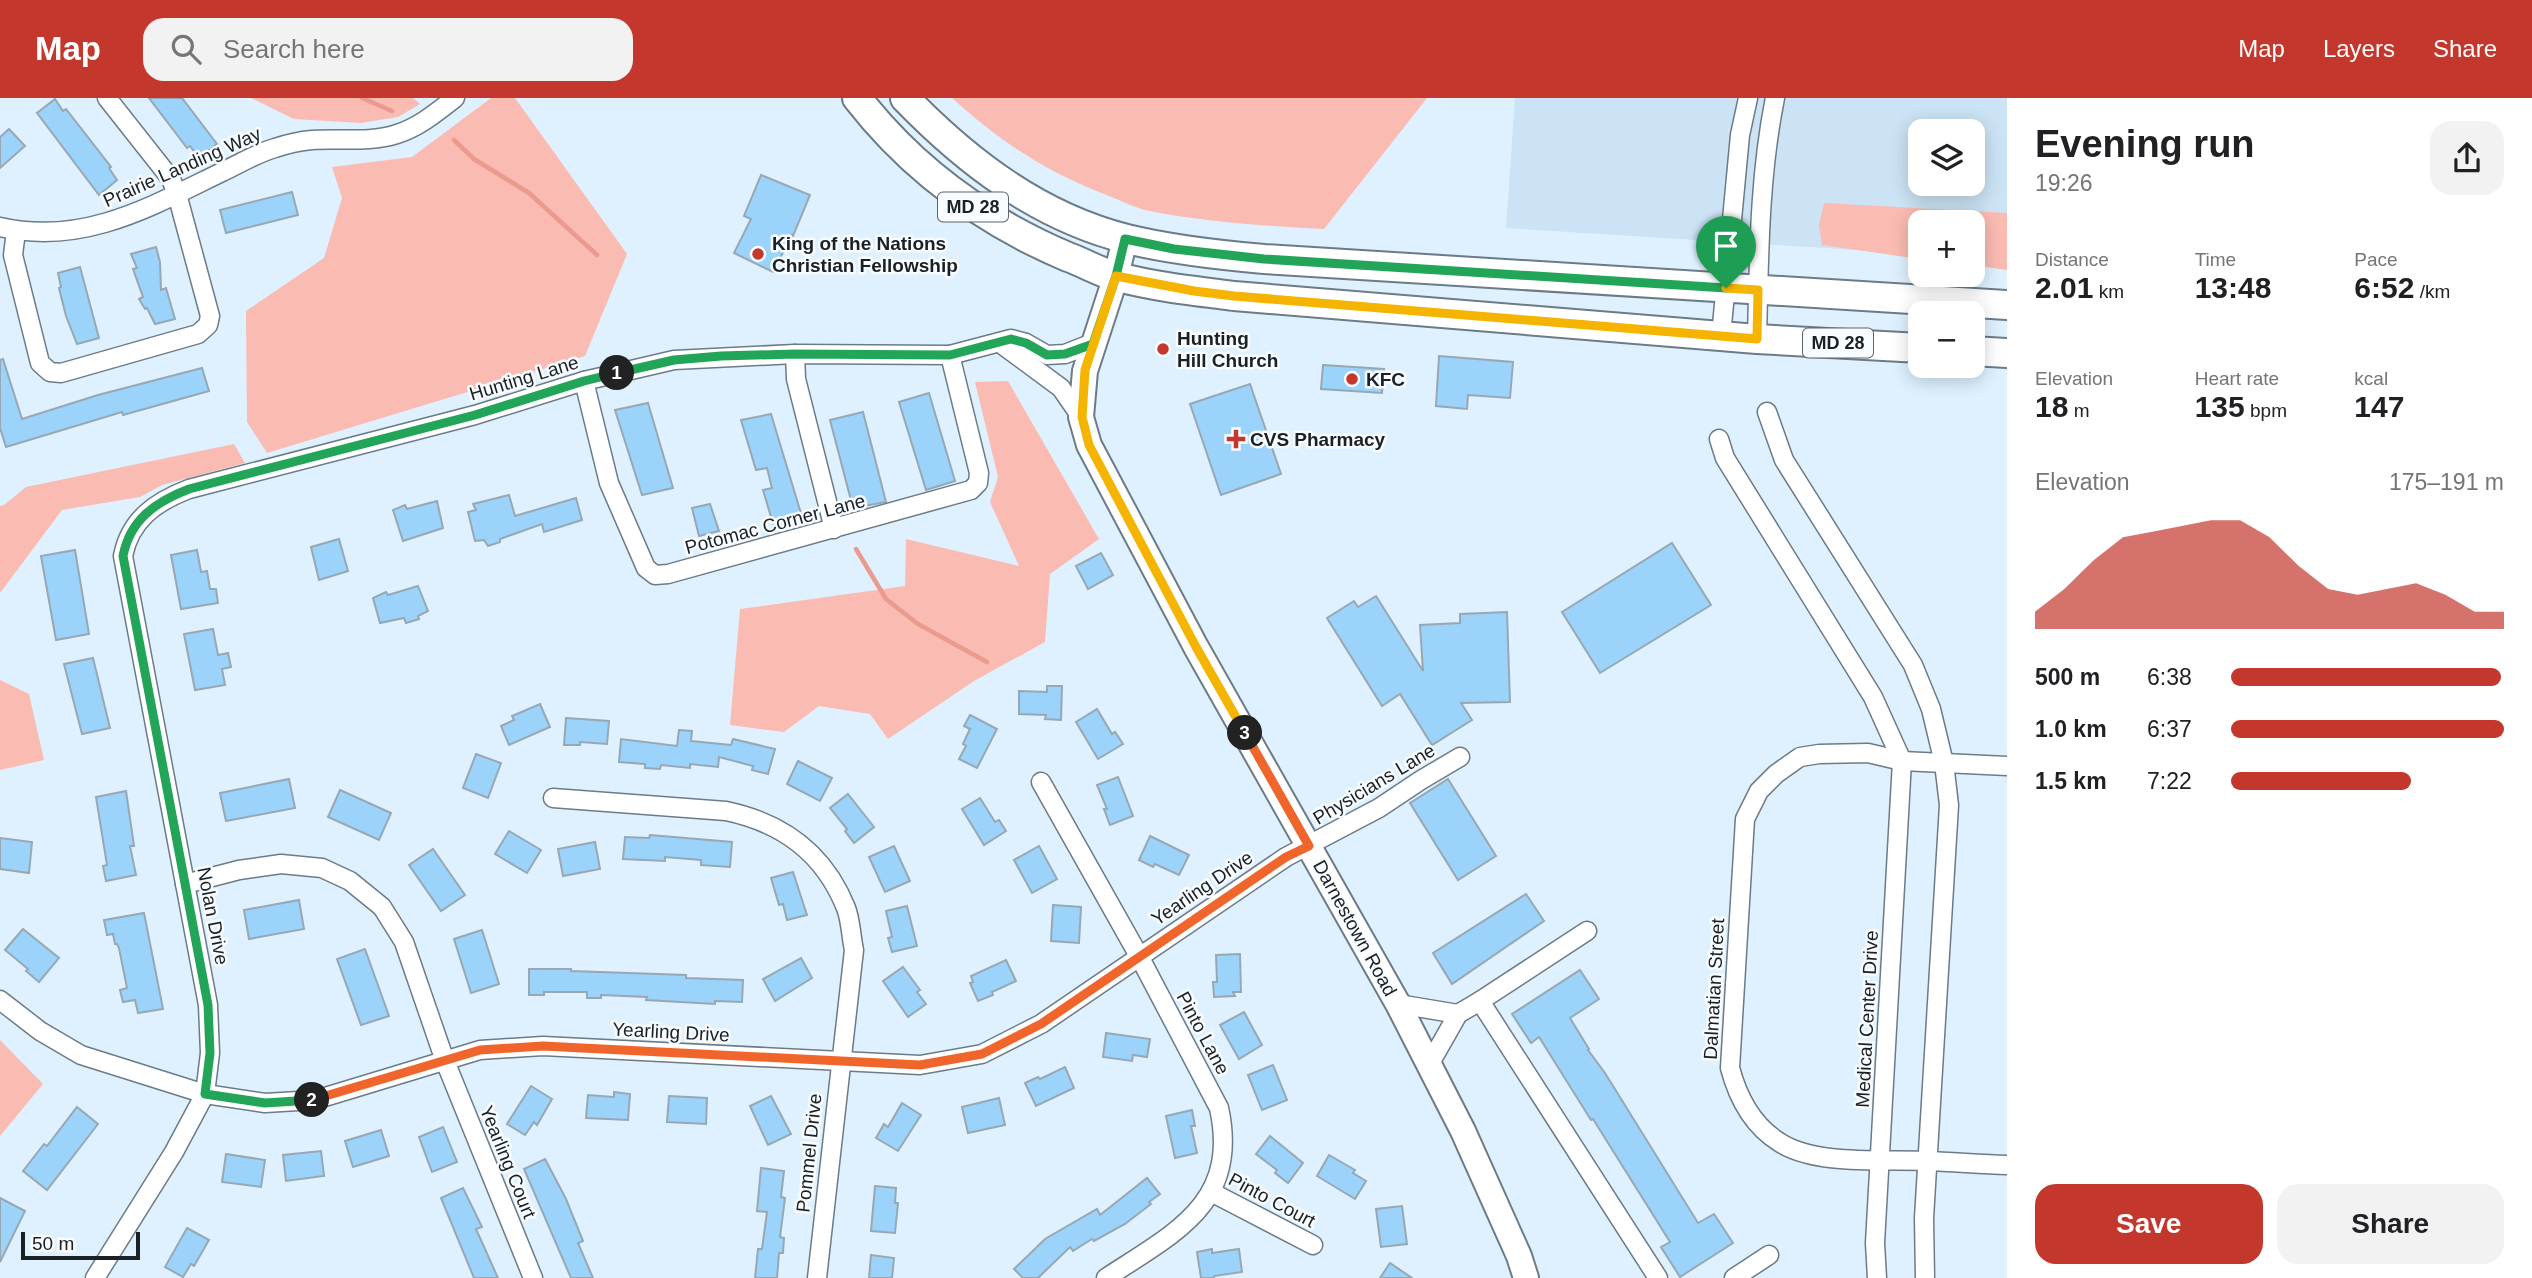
<!DOCTYPE html>
<meta charset="utf-8">
<style>
body{margin:0;font-family:Helvetica,sans-serif;background:#f2f2f2;color:#202124;height:100vh;display:flex;flex-direction:column;font-size:26px;white-space:nowrap}
*{box-sizing:border-box;margin:0}
p{font-size:23px;color:#757577}
.icon{flex:none;width:38px;height:38px;fill:none;stroke:currentColor;stroke-width:2;stroke-linecap:round;stroke-linejoin:round}
.map{position:relative;flex:1;overflow:hidden}
.panel{display:flex;flex-direction:column;background:#fff;width:525px}
.panel>*{flex:none}
.controls{position:absolute;left:1908px;top:21px;display:grid;gap:14px}
.controls a{display:grid;place-items:center;width:77px;height:77px;border-radius:14px;background:#fff;box-shadow:0 4px 18px #0003;font-size:35px}
.scale{position:absolute;left:21px;bottom:18px;width:119px;box-sizing:border-box;padding-left:7px;border:4px solid #1a2125;border-top:0;font-size:19px;line-height:24px;white-space:nowrap;color:#1a2125;-webkit-text-stroke:5px #f9fcff;paint-order:stroke}
.pin{position:absolute;display:grid;place-items:center;width:60px;height:60px;color:#fff;margin:-72px -30px;border-radius:50% 50% 50% 0;rotate:-45deg;box-shadow:0 0 7px #0007}
.pin .icon{rotate:45deg}
.km{position:absolute;width:35px;height:35px;margin:-18px;border-radius:50%;background:#222;color:#fff;font-size:19px;line-height:35px;text-align:center}
.round{display:grid;place-items:center;flex:none;width:74px;height:74px;border-radius:21px;background:#f2f2f2}
.summary{display:flex;align-items:center;justify-content:space-between;height:119px;padding:0 28px}
h1{font-size:38px;font-weight:700;line-height:52px}
.figures{display:grid;grid-template-columns:repeat(3,1fr);gap:10px;height:119px;padding:7px 28px}
.figures div{display:grid;align-content:center}
.figures b{font-size:30px;font-weight:700}
.figures small{font-size:19px;font-weight:400}
.figures p{font-size:19px}
.chart{height:196px;padding:14px 28px}
.chart p{display:flex;justify-content:space-between}
.chart svg{width:100%;height:126px;margin-top:7px;fill:#c4372d;opacity:.7}
.action{display:flex;gap:14px;margin-top:auto;padding:14px 28px}
.action a{flex:1;height:80px;border-radius:21px;background:#c4372d;color:#fff;font-size:28px;font-weight:700;line-height:80px;text-align:center}
.action a+a{background:#f2f2f2;color:#202124}
ul{padding:0 28px;list-style:none;font-size:23px}
li{display:grid;grid-template-columns:112px 84px 1fr;align-items:center;height:52px}
li i{height:18px;border-radius:9px;background:#c4372d}
header{display:flex;align-items:center;gap:42px;box-sizing:border-box;height:98px;padding:0 35px;background:#c4372d;color:#fff}
header strong{font-size:33px}
nav{display:flex;gap:38px;margin-inline-start:auto;font-size:24px}
.search{width:490px;height:63px;background:#f2f2f2;display:flex;align-items:center;gap:18px;box-sizing:border-box;padding:0 24px;border-radius:21px;color:#757577;font-size:26px}
main{display:flex;flex:1;min-height:0}
.map>svg:first-child{display:block}
.built{fill:#cbe3f4;fill-rule:evenodd}
.green{fill:#fabbb2}
.lines{fill:none;stroke-linecap:round;stroke-linejoin:round}
.stream{stroke:#eb9a8e;stroke-width:4.5}
.building{fill:#9bd3fa;stroke:#97a8b4;stroke-width:2}
.street-casing{stroke:#6b7b87;stroke-width:21}
.secondary-casing{stroke:#6b7b87;stroke-width:28}
.primary-casing{stroke:#6b7b87;stroke-width:32}
.street{stroke:#fff;stroke-width:18}
.secondary{stroke:#fff;stroke-width:24}
.primary{stroke:#fff;stroke-width:28}
.split-1-casing{stroke:#fff;stroke-width:14}
.split-2-casing{stroke:#fff;stroke-width:14}
.split-3-casing{stroke:#fff;stroke-width:14}
.split-4-casing{stroke:#fff;stroke-width:14}
.split-1{stroke:#22a559;stroke-width:9}
.split-2{stroke:#22a559;stroke-width:9}
.split-3{stroke:#f0652b;stroke-width:9}
.split-4{stroke:#f5b400;stroke-width:9}
.poi-dot{fill:#c4372d;stroke:#f9fcff;stroke-width:2.5}
.labels{text-anchor:middle;dominant-baseline:central;stroke-width:5;stroke-linejoin:round;paint-order:stroke}
.shield{fill:#f9fcff;stroke:#5d6366;stroke-width:2}
.shield-label{font-size:18px;font-weight:bold;fill:#1a2125}
.street-label{font-size:19px;fill:#1a2125;stroke:#f9fcff}
.poi-label{font-size:19px;font-weight:bold;fill:#1a2125;stroke:#f9fcff;text-anchor:start}
</style>
<header>
<strong>Map</strong>
<div class="search"><svg class="icon" aria-label="search" viewBox="0 0 24 24"><circle cx="10" cy="10" r="6"/><path d="M15 15l6 6"/></svg>Search here</div>
<nav><a>Map</a><a>Layers</a><a>Share</a></nav>
</header>
<main>
<div class="map">
<svg width="2007" height="1180" viewBox="0 0 2007 1180">
<rect width="100%" height="100%" fill="#dff1ff"/>
<path class="built" d="M1515,0H2007V161L1972,124H1920V156L1506,130ZM1920,33H1972V86H1920Z"/>
<g class="green">
<polygon points="251,0 413,0 420,6 398,19 361,25 294,21"/>
<polygon points="491,0 515,0 627,156 585,258 267,355 247,324 246,213 324,160 342,100 332,69 412,59"/>
<path d="M952,0H1427L1324,131C1265,128 1206,124 1149,113C1135,110 1122,103 1109,98C1046,74 1002,45 952,0Z"/>
<polygon points="1824,105 2007,115 2007,172 1972,167 1972,124 1920,124 1920,161 1822,147 1819,127"/>
<polygon points="1008,283 1099,441 1050,476 1045,544 974,583 888,641 870,616 819,608 784,634 730,627 740,511 905,488 906,441 1019,468 990,404 998,379 975,284"/>
<polygon points="234,346 245,365 162,387 140,399 62,412 0,495 0,408 4,407 26,389"/>
<polygon points="0,582 29,596 44,662 0,672"/>
<polygon points="0,942 43,986 0,1038"/>
</g>
<g class="lines">
<g class="stream">
<polyline points="362,0 392,13"/>
<polyline points="454,42 474,61 529,95 597,157"/>
<polyline points="856,451 886,501 918,526 987,564"/>
</g>
</g>
<g class="building">
<polygon points="149,0 182,0 217,46 199,60 190,48 187,50"/>
<polygon points="55,1 63,13 66,11 111,69 109,70 117,82 99,97 37,15"/>
<polygon points="9,31 25,48 0,70 0,39"/>
<polygon points="761,77 810,97 793,138 792,137 773,174 734,155 751,121 744,118"/>
<polygon points="292,94 298,117 226,135 220,112"/>
<polygon points="156,149 160,164 161,192 166,190 175,221 155,226 147,210 145,211 139,201 143,199 133,171 137,170 131,156"/>
<polygon points="80,169 99,240 77,246 66,218 59,190 61,189 58,175"/>
<polygon points="1439,258 1513,264 1510,300 1468,297 1467,311 1436,308"/>
<polygon points="3,261 22,321 98,297 202,270 209,293 123,317 122,314 6,349 0,330 0,262"/>
<polygon points="1323,267 1384,271 1382,295 1321,291"/>
<polygon points="1250,286 1281,376 1221,397 1190,306"/>
<polygon points="929,295 955,383 926,392 899,304"/>
<polygon points="648,305 673,390 642,397 615,312"/>
<polygon points="863,314 886,404 853,410 830,322"/>
<polygon points="771,316 803,422 774,429 763,392 772,390 767,370 756,372 741,322"/>
<polygon points="509,397 515,418 576,400 582,422 544,434 542,426 500,441 500,444 488,448 484,442 475,443 468,414 476,412 473,406"/>
<polygon points="437,403 443,430 403,443 393,412 405,407 407,411"/>
<polygon points="710,406 719,433 699,438 692,410"/>
<polygon points="339,441 348,473 319,482 311,449"/>
<polygon points="1672,445 1711,507 1600,575 1562,514"/>
<polygon points="75,452 89,536 56,542 41,458"/>
<polygon points="197,452 201,474 207,473 210,491 216,491 218,505 181,511 171,457"/>
<polygon points="1101,455 1113,477 1088,491 1076,468"/>
<polygon points="418,488 428,513 418,518 419,521 406,525 404,520 380,525 373,500 386,494 388,497"/>
<polygon points="1376,498 1423,573 1420,527 1460,525 1460,516 1507,514 1510,604 1461,605 1472,622 1432,647 1400,596 1382,608 1327,520 1354,503 1358,509"/>
<polygon points="213,531 218,557 228,555 231,569 222,571 225,587 195,592 184,536"/>
<polygon points="93,560 110,630 82,636 64,566"/>
<polygon points="1047,588 1062,588 1061,622 1045,621 1046,617 1019,616 1019,593 1047,594"/>
<polygon points="540,606 550,629 509,647 501,628 514,622 512,618"/>
<polygon points="1097,611 1112,636 1115,634 1123,646 1098,661 1076,624"/>
<polygon points="970,617 997,631 977,670 959,661 966,648 963,646 970,631 964,628"/>
<polygon points="566,620 609,623 607,646 580,644 580,647 564,647"/>
<polygon points="679,632 692,633 691,643 731,647 733,641 775,651 768,676 752,672 753,668 719,659 718,669 690,666 690,670 661,667 660,671 645,670 645,666 619,664 621,641 677,648"/>
<polygon points="476,656 501,665 488,700 463,690"/>
<polygon points="798,663 832,680 820,703 787,686"/>
<polygon points="1118,679 1133,718 1110,727 1104,711 1107,711 1097,687"/>
<polygon points="289,681 295,710 226,723 220,695"/>
<polygon points="1448,681 1496,758 1458,782 1410,705"/>
<polygon points="340,692 391,715 379,742 328,719"/>
<polygon points="126,693 134,748 130,748 136,777 106,783 103,768 107,767 96,699"/>
<polygon points="848,696 874,729 854,745 845,733 847,731 830,710"/>
<polygon points="980,700 995,724 999,722 1006,733 984,747 962,711"/>
<polygon points="509,733 541,752 527,775 495,756"/>
<polygon points="650,737 732,744 730,769 701,767 701,762 665,759 665,763 623,761 625,739 649,740"/>
<polygon points="1150,738 1189,757 1179,777 1155,766 1153,769 1139,762"/>
<polygon points="0,740 32,744 29,775 0,771"/>
<polygon points="595,744 600,771 563,778 558,751"/>
<polygon points="894,748 910,783 885,794 869,759"/>
<polygon points="1039,748 1057,781 1032,795 1014,762"/>
<polygon points="433,751 465,797 441,813 409,767"/>
<polygon points="793,774 807,817 787,822 783,806 779,807 771,780"/>
<polygon points="1526,796 1544,823 1452,886 1433,855"/>
<polygon points="299,802 304,831 249,841 244,812"/>
<polygon points="1053,807 1081,809 1079,845 1051,843"/>
<polygon points="907,808 917,848 892,854 888,840 892,839 886,813"/>
<polygon points="144,815 163,911 138,915 135,902 123,904 120,892 127,890 119,850 117,846 115,846 113,836 107,837 104,822"/>
<polygon points="23,831 59,860 39,884 26,873 28,871 5,852"/>
<polygon points="482,832 499,886 471,895 454,841"/>
<polygon points="365,851 389,918 361,927 337,861"/>
<polygon points="1240,856 1241,894 1233,894 1235,898 1214,899 1213,884 1217,884 1216,857"/>
<polygon points="801,860 812,880 775,903 763,881"/>
<polygon points="1006,862 1016,883 992,894 993,897 978,903 970,885 973,884 971,878"/>
<polygon points="903,869 920,892 917,894 926,906 908,919 883,883"/>
<polygon points="529,871 571,871 571,873 686,877 686,880 743,882 742,904 715,903 715,906 646,902 647,899 601,897 601,900 587,900 587,894 544,894 544,897 529,897"/>
<polygon points="1580,872 1599,901 1570,920 1589,951 1588,952 1605,975 1698,1125 1714,1116 1733,1145 1680,1179 1661,1149 1670,1144 1593,1021 1591,1022 1539,939 1531,945 1512,916"/>
<polygon points="1244,914 1262,947 1239,961 1220,927"/>
<polygon points="1106,935 1150,941 1147,959 1133,957 1132,963 1103,959"/>
<polygon points="1273,967 1287,1002 1262,1012 1248,977"/>
<polygon points="1065,969 1074,990 1036,1008 1025,985 1038,979 1040,981"/>
<polygon points="531,988 552,1001 537,1027 534,1024 525,1037 507,1026"/>
<polygon points="614,994 630,996 628,1022 586,1020 588,997 614,999"/>
<polygon points="669,998 707,1000 706,1026 667,1024"/>
<polygon points="771,998 791,1036 768,1047 750,1008"/>
<polygon points="999,1000 1005,1027 968,1035 962,1009"/>
<polygon points="902,1005 921,1017 898,1053 876,1040 884,1026 888,1029"/>
<polygon points="77,1009 98,1026 47,1092 23,1073 44,1046 47,1048"/>
<polygon points="1192,1012 1195,1028 1191,1028 1197,1055 1175,1060 1166,1018"/>
<polygon points="443,1029 457,1064 432,1074 419,1039"/>
<polygon points="381,1032 389,1058 353,1069 345,1043"/>
<polygon points="1270,1038 1303,1065 1288,1085 1275,1075 1277,1072 1256,1056"/>
<polygon points="321,1053 324,1078 286,1083 283,1057"/>
<polygon points="226,1056 265,1062 261,1089 222,1084"/>
<polygon points="1329,1057 1355,1072 1353,1075 1366,1083 1355,1101 1317,1078"/>
<polygon points="545,1061 566,1101 583,1143 578,1145 593,1180 571,1180 524,1071"/>
<polygon points="761,1070 784,1073 781,1099 785,1100 780,1139 784,1140 783,1155 779,1155 777,1180 755,1180 758,1151 762,1151 767,1114 757,1113"/>
<polygon points="1147,1080 1160,1096 1149,1104 1151,1106 1125,1126 1094,1143 1092,1141 1073,1153 1070,1149 1038,1180 1023,1180 1014,1171 1045,1141 1097,1111 1100,1117"/>
<polygon points="875,1088 896,1090 895,1105 898,1105 895,1135 871,1133"/>
<polygon points="463,1090 482,1129 476,1131 498,1180 474,1180 441,1100"/>
<polygon points="0,1100 25,1113 0,1164"/>
<polygon points="1402,1108 1407,1146 1381,1149 1376,1111"/>
<polygon points="187,1130 209,1142 194,1168 191,1166 183,1179 165,1169"/>
<polygon points="1212,1151 1212,1155 1239,1151 1242,1174 1214,1178 1214,1180 1201,1180 1197,1154"/>
<polygon points="871,1157 894,1160 892,1180 869,1180"/>
<polygon points="1390,1165 1412,1180 1380,1180"/>
</g>
<g class="lines">
<defs>
<g id="street">
<path d="M0,129C83,148 150,109 222,74C239,66 257,55 275,50C287,46 300,43 312,42C339,40 370,45 397,36C419,29 437,14 455,0"/>
<polyline points="16,133 13,157 40,265 50,274 61,275 198,236 208,227 210,218 177,96 171,81 107,0"/>
<polyline points="1721,238 1740,37 1748,0"/>
<path d="M1757,241C1759,160 1759,79 1775,0"/>
<polyline points="1000,245 1061,290 1081,319"/>
<polyline points="795,256 796,281 834,431"/>
<polyline points="584,283 609,385 646,470 655,477 668,476 971,392 978,385 979,375 950,257"/>
<polyline points="1767,314 1784,362 1913,567 1931,611 1944,665 1949,707 1924,1120 1925,1180"/>
<polyline points="1719,341 1725,360 1873,599 1902,663 1875,1145 1877,1180"/>
<path d="M2007,668L1902,663L1868,655L1819,656L1800,659L1776,676L1759,693L1745,721L1730,970C1738,1000 1752,1027 1779,1044C1815,1068 1884,1061 1927,1063C1953,1064 1980,1066 2007,1067"/>
<path d="M1041,684L1139,858L1219,1010C1240,1106 1174,1135 1106,1180"/>
<path d="M553,700L726,713C783,725 824,755 846,810C851,823 851,839 854,852L817,1180"/>
<polyline points="185,786 239,772 281,766 322,770 350,783 382,809 404,844 445,963 533,1180"/>
<polyline points="1587,833 1480,903 1658,1180"/>
<polyline points="0,902 40,933 81,957 205,996 265,1005 315,1002 480,952 543,948 920,967 982,956 1041,926 1286,759 1379,710 1421,682 1460,659"/>
<polyline points="1398,906 1458,916"/>
<polyline points="1429,967 1458,916 1480,903"/>
<polyline points="1211,1094 1313,1147"/>
<path d="M95,1180L174,1054L205,996L210,955L208,907L123,458C130,422 155,404 189,391L475,317L584,283L674,262L795,256L950,257L1011,241L1026,245L1047,257L1065,256L1093,245"/>
<polyline points="1734,1180 1769,1157"/>
</g>
<polyline id="secondary" points="1125,141 1116,178 1085,273 1081,319 1089,347 1196,549 1398,906 1463,1033 1519,1158 1526,1180"/>
<g id="primary">
<path d="M857,0C913,72 985,124 1068,159C1085,165 1101,175 1118,179C1156,189 1195,193 1234,198L1757,241L1920,250"/>
<path d="M905,0C967,64 1039,119 1127,141C1172,152 1218,157 1264,161L2007,207"/>
<polyline points="1972,253 2007,255"/>
</g>
</defs>
<use href="#street" class="street-casing"/>
<use href="#secondary" class="secondary-casing"/>
<use href="#primary" class="primary-casing"/>
<use href="#street" class="street"/>
<use href="#secondary" class="secondary"/>
<use href="#primary" class="primary"/>
</g>
<g class="lines">
<defs>
<polyline id="split-1" points="617,275 674,262 721,258 795,256 950,257 1011,241 1026,245 1047,257 1065,256 1093,246 1116,178 1125,141 1174,151 1264,161 1726,190"/>
<path id="split-2" d="M312,1002L265,1005L205,996L210,955L208,907L123,458C130,422 155,404 189,391L475,317L584,283L617,275"/>
<polyline id="split-3" points="312,1002 480,952 543,948 920,967 982,956 1041,926 1286,759 1309,748 1245,635"/>
<polyline id="split-4" points="1245,635 1196,549 1089,347 1082,319 1085,272 1116,178 1194,193 1234,198 1757,241 1758,192 1726,190"/>
</defs>
<use href="#split-1" class="split-1-casing"/>
<use href="#split-2" class="split-2-casing"/>
<use href="#split-3" class="split-3-casing"/>
<use href="#split-4" class="split-4-casing"/>
<use href="#split-1" class="split-1"/>
<use href="#split-2" class="split-2"/>
<use href="#split-3" class="split-3"/>
<use href="#split-4" class="split-4"/>
</g>
<g class="poi-dot">
<circle cx="758" cy="156" r="7"/>
<circle cx="1163" cy="251" r="7"/>
<circle cx="1352" cy="281" r="7"/>
<path d="M1232.5 330.5h7v7h7v7h-7v7h-7v-7h-7v-7h7z"/>
</g>
<g class="labels">
<g class="shield">
<rect x="938" y="94.5" width="70" height="29" rx="5"/>
<rect x="1803" y="230.5" width="70" height="29" rx="5"/>
</g>
<g class="shield-label">
<text x="973" y="109">MD 28</text>
<text x="1838" y="245">MD 28</text>
</g>
<g class="street-label">
<text transform="translate(182 69) rotate(-24)">Prairie Landing Way</text>
<text transform="translate(524 280) rotate(-17)">Hunting Lane</text>
<text transform="translate(775 426) rotate(-15)">Potomac Corner Lane</text>
<text transform="translate(1374 686) rotate(-31)">Physicians Lane</text>
<text transform="translate(1202 790) rotate(-34)">Yearling Drive</text>
<text transform="translate(213 818) rotate(79)">Nolan Drive</text>
<text transform="translate(1355 830) rotate(61)">Darnestown Road</text>
<text transform="translate(1714 891) rotate(-87)">Dalmatian Street</text>
<text transform="translate(1867 921) rotate(-87)">Medical Center Drive</text>
<text transform="translate(671 934) rotate(3)">Yearling Drive</text>
<text transform="translate(1203 935) rotate(62)">Pinto Lane</text>
<text transform="translate(809 1055) rotate(-84)">Pommel Drive</text>
<text transform="translate(508 1064) rotate(68)">Yearling Court</text>
<text transform="translate(1272 1102) rotate(28)">Pinto Court</text>
</g>
<g class="poi-label">
<text x="772" y="145">King of the Nations<tspan x="772" dy="22">Christian Fellowship</tspan></text>
<text x="1177" y="240">Hunting<tspan x="1177" dy="22">Hill Church</tspan></text>
<text x="1366" y="281">KFC</text>
<text x="1250" y="341">CVS Pharmacy</text>
</g>
</g>
</svg>
<div class="controls">
<a><svg class="icon" aria-label="layers" viewBox="0 0 24 24"><path d="M12 4l9 5-9 5-9-5zM3 14l9 5 9-5"/></svg></a>
<a>+</a>
<a>−</a>
</div>
<div class="scale">50 m</div>
<div class="pin" style="left:1726px;top:190px;background:#1e9e55"><svg class="icon" aria-label="arrive" viewBox="0 0 24 24"><path d="M6 21V4h12l-3 4 3 4H6"/></svg></div>
<b class="km" style="left:617px;top:275px">1</b>
<b class="km" style="left:312px;top:1002px">2</b>
<b class="km" style="left:1245px;top:635px">3</b>
</div>
<section class="panel">
<div class="summary"><div><h1>Evening run</h1><p>19:26</p></div><a class="round"><svg class="icon" aria-label="share" viewBox="0 0 24 24"><path d="M12 15V3M7 8l5-5 5 5M5 13v7h14v-7"/></svg></a></div>
<div class="figures">
<div><p>Distance</p><b>2.01<small> km</small></b></div>
<div><p>Time</p><b>13:48</b></div>
<div><p>Pace</p><b>6:52<small> /km</small></b></div>
</div>
<div class="figures">
<div><p>Elevation</p><b>18<small> m</small></b></div>
<div><p>Heart rate</p><b>135<small> bpm</small></b></div>
<div><p>kcal</p><b>147</b></div>
</div>
<div class="chart"><p><span>Elevation</span>175–191 m</p>
<svg viewBox="0 0 160 44" preserveAspectRatio="none"><path d="M0 44V38L10 30L20 20L30 12L40 10L50 8L60 6L70 6L80 12L90 22L100 30L110 32L120 30L130 28L140 32L150 38L160 38V44z"/></svg>
</div>
<ul>
<li><b>500 m</b>6:38<i style="width:99%"></i></li>
<li><b>1.0 km</b>6:37<i style="width:100%"></i></li>
<li><b>1.5 km</b>7:22<i style="width:66%"></i></li>
</ul>
<div class="action"><a>Save</a><a>Share</a></div>
</section>
</main>
